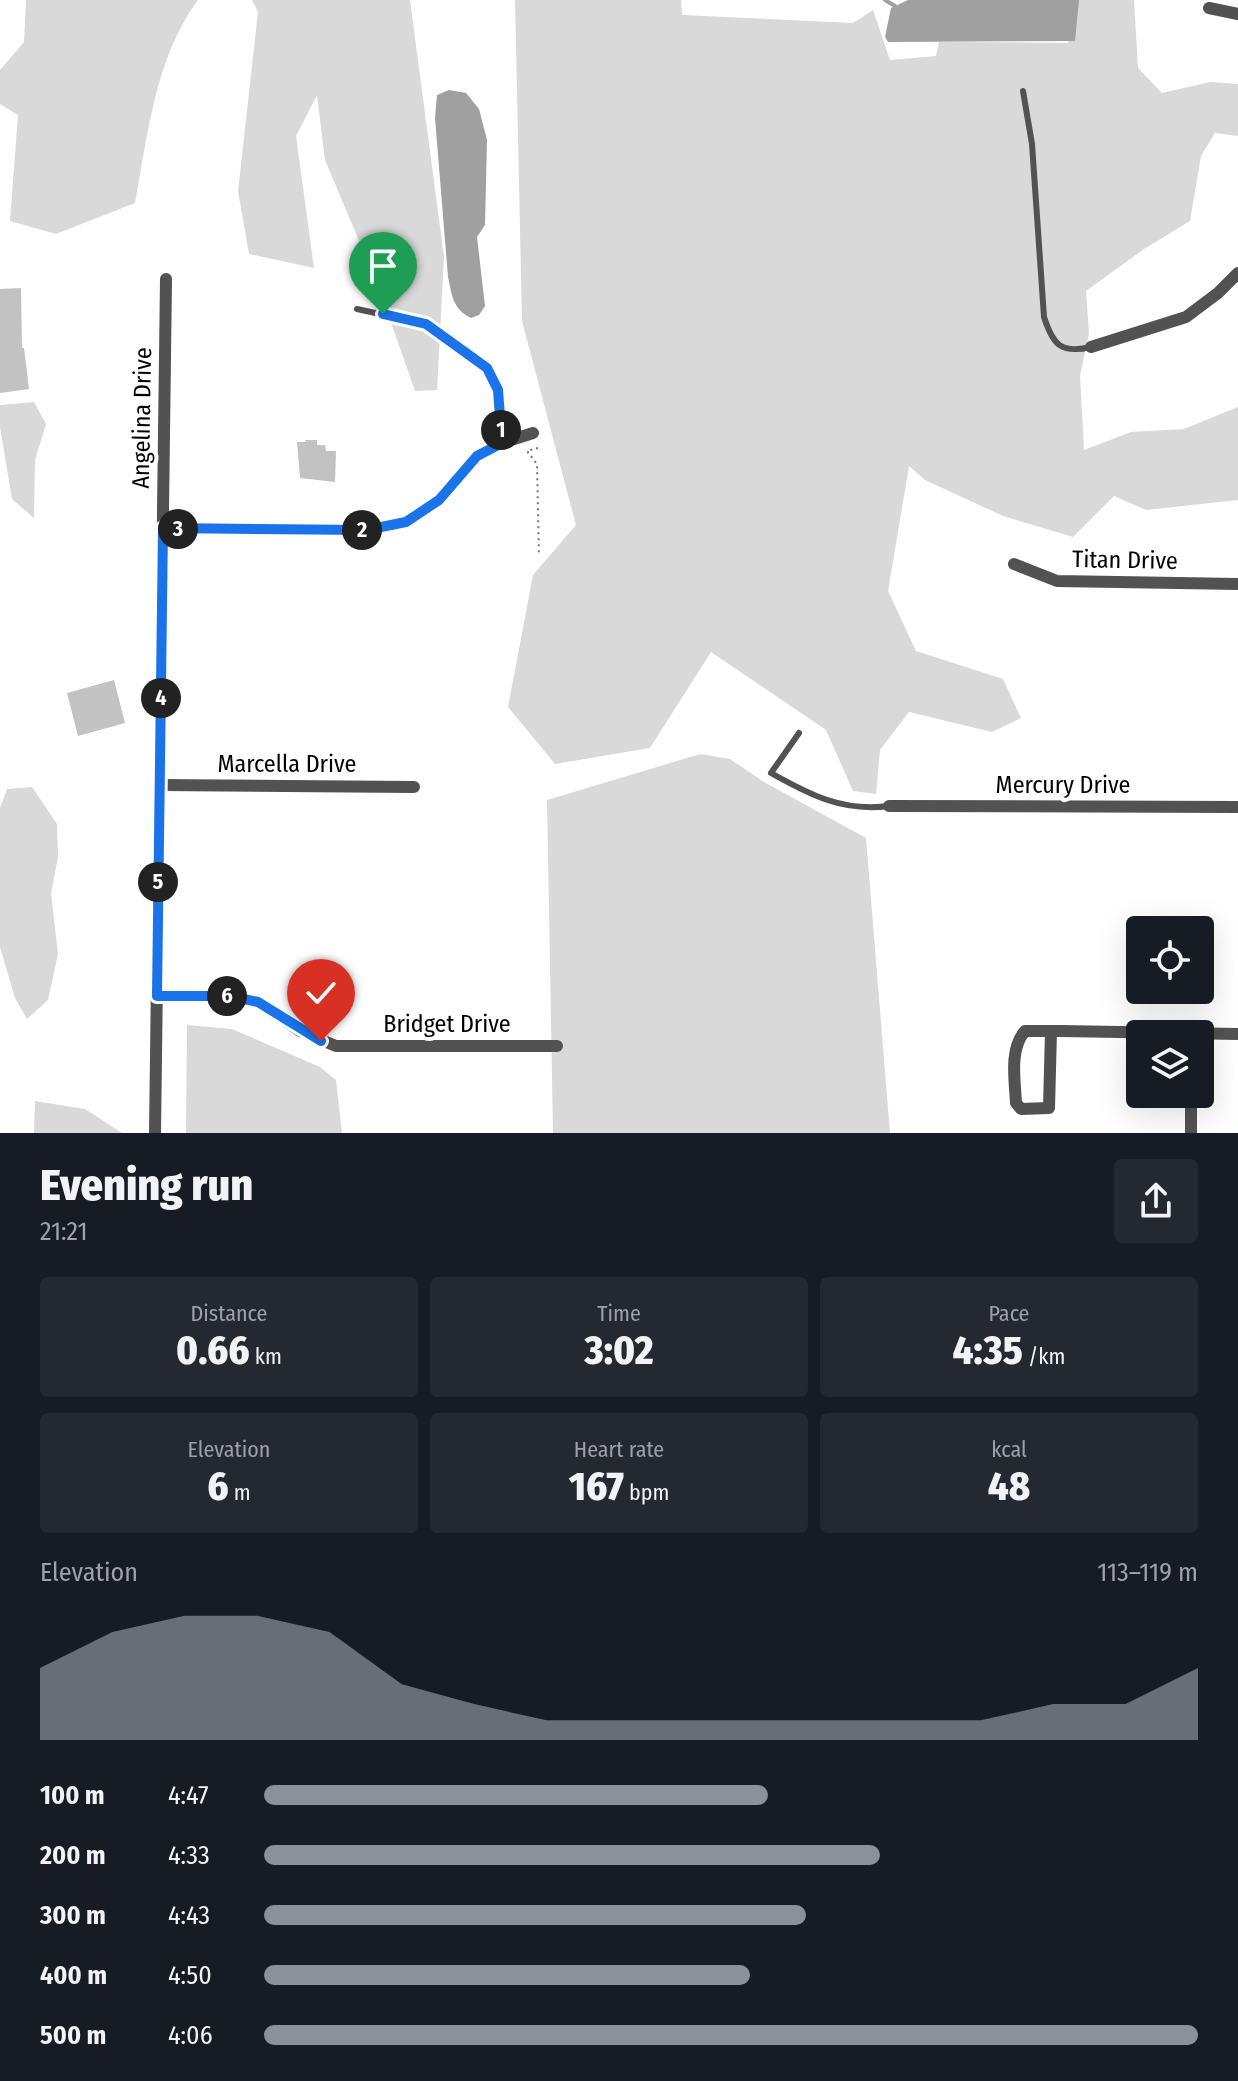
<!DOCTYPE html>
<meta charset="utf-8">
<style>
body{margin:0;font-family:"Fira Sans Condensed",sans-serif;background:#242831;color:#f1f3f6;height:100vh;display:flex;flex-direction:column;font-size:30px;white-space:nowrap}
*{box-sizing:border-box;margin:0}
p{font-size:26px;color:#9ea1a6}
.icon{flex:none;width:44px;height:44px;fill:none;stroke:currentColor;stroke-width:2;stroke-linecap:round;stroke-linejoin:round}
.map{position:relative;height:1133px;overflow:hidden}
.side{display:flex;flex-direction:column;background:#171b24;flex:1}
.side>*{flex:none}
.controls{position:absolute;left:1126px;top:916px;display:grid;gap:16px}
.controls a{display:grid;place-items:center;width:88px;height:88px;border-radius:8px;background:#171b24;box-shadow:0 8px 32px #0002;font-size:40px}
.pin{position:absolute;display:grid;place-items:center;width:68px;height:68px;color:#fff;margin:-82px -34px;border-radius:50% 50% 50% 0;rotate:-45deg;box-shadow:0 0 8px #0007}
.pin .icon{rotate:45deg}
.km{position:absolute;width:40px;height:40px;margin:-20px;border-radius:50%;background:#222;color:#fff;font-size:22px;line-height:40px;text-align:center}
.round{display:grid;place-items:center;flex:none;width:84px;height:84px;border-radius:8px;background:#242831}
.head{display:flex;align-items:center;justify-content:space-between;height:136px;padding:0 40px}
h1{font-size:44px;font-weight:800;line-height:60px}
.stats{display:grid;grid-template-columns:repeat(3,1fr);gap:12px;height:136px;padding:8px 40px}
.stats div{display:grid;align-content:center;border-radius:8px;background:#242831;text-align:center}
.stats b{font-size:40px;font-weight:800}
.stats small{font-size:22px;font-weight:400}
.stats p{font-size:22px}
.chart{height:224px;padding:16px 40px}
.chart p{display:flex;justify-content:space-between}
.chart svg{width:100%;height:144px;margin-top:8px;fill:#8c9099;opacity:.7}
ul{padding:0 40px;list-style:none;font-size:26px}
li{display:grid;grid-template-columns:128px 96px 1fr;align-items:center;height:60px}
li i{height:20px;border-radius:10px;background:#8c9099}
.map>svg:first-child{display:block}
.green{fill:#d9d9d9}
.water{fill:#a0a0a0}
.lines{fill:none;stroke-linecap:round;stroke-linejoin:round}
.stream{stroke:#a0a0a0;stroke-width:4}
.building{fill:#c2c2c2}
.path{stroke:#747474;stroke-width:2;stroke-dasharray:2 4;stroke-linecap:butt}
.lane{stroke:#525252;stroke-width:6}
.street{stroke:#525252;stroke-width:12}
.route-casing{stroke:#fff;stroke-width:16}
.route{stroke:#1a73e8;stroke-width:10}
.labels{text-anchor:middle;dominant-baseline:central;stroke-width:8;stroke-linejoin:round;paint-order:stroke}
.street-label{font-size:24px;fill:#000;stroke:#fff}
</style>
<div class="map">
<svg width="1238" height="1133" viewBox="0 0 1238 1133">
<rect width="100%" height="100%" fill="#fff"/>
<g class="green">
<path d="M26,0H198C155,58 148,134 135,203L56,234L10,221L18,115L0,104V70L24,42Z"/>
<polygon points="252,0 410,0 444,257 437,390 415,391 379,288 325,160 317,95 296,136 314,268 249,254 238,191 258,12"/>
<polygon points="515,0 681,0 682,15 853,23 873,10 890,60 936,56 939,42 1068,43 1079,0 1134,0 1138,68 1162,93 1210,82 1238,84 1238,136 1215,133 1201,156 1190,221 1144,249 1086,291 1089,334 1080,375 1084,450 1131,432 1184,429 1238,407 1238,500 1146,510 1114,496 1073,537 1003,516 925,480 909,466 888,591 916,651 1003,679 1021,718 992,732 909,712 880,750 876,794 853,791 826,730 711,652 650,748 555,764 508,707 533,575 576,525 522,321"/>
<polygon points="34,402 46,424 35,460 34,518 12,499 0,427 0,405"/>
<polygon points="700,754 730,759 764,782 866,838 890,1133 553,1133 547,800"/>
<polygon points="32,787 57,824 58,857 51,893 58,954 48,1000 27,1019 15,998 0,947 0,808 7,789"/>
<polygon points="187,1025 232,1029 320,1067 336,1080 342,1133 186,1133"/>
<polygon points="35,1101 85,1109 122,1133 34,1133"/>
</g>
<g class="water">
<polygon points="908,0 1079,0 1075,41 888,42 885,37 891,8"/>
<path d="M449,90L466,93L479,109L487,140L485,225L477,237L485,306L479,315L471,318C453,309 452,296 448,277L435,118L437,95Z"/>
</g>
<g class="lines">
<polyline class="stream" points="885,0 895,6"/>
</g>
<g class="building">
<polygon points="21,288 22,348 24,348 29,389 0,393 0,289"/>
<polygon points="305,440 317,440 317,445 325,445 326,451 336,451 335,482 300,478 297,442 306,442"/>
<polygon points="114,680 125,723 78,736 67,693"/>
</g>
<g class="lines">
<polyline class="path" points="538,448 527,451 537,464 539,556"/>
<g class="lane">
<path d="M1023,91L1032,144L1044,317C1053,345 1061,354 1091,347"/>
<polyline points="357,309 426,324 487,368 498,390 502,443"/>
<path d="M799,733L771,773C810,795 843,812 889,806"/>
</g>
<g class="street">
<polyline points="1209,8 1238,14"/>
<polyline points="1091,347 1186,317 1218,293 1238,273"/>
<polyline points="163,528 366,530 406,522 439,500 477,456 502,443 533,433"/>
<polyline points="1014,564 1057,581 1238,584"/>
<polyline points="159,785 414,787"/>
<polyline points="889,806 1238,807"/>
<polyline points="157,996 230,996 258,1002 300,1031 336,1046 557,1046"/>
<path d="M1051,1031L1049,1108L1021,1109L1016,1103C1015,1081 1009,1049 1025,1031H1061L1238,1034"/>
<polyline points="1191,1094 1191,1133"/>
<polyline points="155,1133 166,279"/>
</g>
</g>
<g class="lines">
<defs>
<polyline id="route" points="321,1041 258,1002 230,996 157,996 163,528 366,530 406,522 439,500 477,456 502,443 498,390 487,368 426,324 383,314"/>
</defs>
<use href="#route" class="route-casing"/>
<use href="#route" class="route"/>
</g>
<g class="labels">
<g class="street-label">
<text transform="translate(142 418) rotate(-89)">Angelina Drive</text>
<text transform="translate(1125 560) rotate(1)">Titan Drive</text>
<text x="287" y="764">Marcella Drive</text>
<text x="1063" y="785">Mercury Drive</text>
<text x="447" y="1024">Bridget Drive</text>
</g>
</g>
</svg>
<div class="controls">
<a><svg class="icon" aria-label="locate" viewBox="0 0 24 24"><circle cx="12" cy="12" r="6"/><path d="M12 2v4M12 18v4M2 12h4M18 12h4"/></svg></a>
<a><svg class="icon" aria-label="layers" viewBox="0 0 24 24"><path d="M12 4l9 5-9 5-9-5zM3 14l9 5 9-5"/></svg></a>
</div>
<div class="pin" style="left:383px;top:314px;background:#1e9e55"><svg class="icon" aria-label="arrive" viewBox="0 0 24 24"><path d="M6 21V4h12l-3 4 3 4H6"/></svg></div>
<div class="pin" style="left:321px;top:1041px;background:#d93025"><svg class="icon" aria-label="check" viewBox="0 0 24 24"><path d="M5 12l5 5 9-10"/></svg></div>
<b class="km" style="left:501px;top:430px">1</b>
<b class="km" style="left:362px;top:530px">2</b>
<b class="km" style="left:178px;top:529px">3</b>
<b class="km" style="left:161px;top:698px">4</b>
<b class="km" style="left:158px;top:882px">5</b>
<b class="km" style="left:227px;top:996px">6</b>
</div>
<section class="side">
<div class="head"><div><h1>Evening run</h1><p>21:21</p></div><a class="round"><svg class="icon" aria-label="share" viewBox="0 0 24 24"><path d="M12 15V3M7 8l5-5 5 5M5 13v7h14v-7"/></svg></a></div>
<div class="stats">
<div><p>Distance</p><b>0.66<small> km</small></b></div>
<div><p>Time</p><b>3:02</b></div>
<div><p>Pace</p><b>4:35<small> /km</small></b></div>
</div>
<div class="stats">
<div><p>Elevation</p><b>6<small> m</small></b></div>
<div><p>Heart rate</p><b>167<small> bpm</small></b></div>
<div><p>kcal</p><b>48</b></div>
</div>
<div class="chart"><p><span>Elevation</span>113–119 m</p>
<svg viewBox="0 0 160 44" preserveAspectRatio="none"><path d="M0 44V22L10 11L20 6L30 6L40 11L50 27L60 33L70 38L80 38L90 38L100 38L110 38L120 38L130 38L140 33L150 33L160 22V44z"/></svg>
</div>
<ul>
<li><b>100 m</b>4:47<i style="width:54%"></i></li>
<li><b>200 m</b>4:33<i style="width:66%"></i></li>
<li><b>300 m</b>4:43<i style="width:58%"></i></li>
<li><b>400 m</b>4:50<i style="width:52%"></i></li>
<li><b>500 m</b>4:06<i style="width:100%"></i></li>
</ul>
</section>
